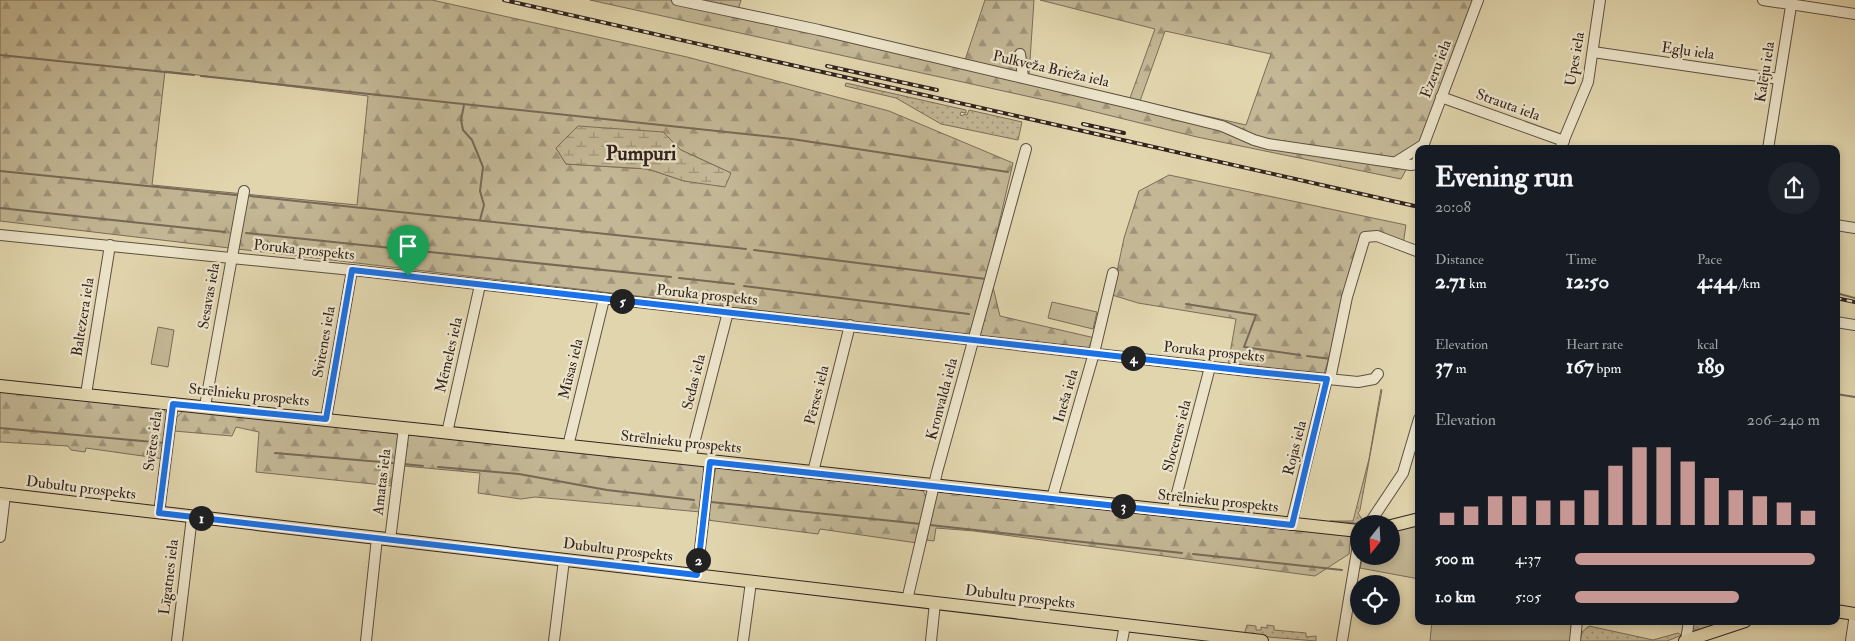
<!DOCTYPE html>
<meta charset="utf-8">
<style>
body{margin:0;font-family:"IM FELL Double Pica",serif;background:#20242c;color:#f1f3f6;height:100vh;display:flex;flex-direction:column;font-size:19px;white-space:nowrap}
*{box-sizing:border-box;margin:0}
p{font-size:16px;color:#9ea1a6}
.icon{flex:none;width:28px;height:28px;fill:none;stroke:currentColor;stroke-width:2;stroke-linecap:round;stroke-linejoin:round}
.map{position:relative;flex:1;overflow:hidden}
.drawer{position:absolute;left:1415px;top:145px;width:425px;height:480px;display:flex;flex-direction:column;background:#171b24;border-radius:10px;box-shadow:0 2px 8px #0003}
.drawer>*{flex:none}
.needle{width:32px;rotate:198deg}
.fabs{position:absolute;left:1350px;top:515px;display:grid;gap:10px}
.fabs a{display:grid;place-items:center;width:50px;height:50px;border-radius:50%;background:#171b24;box-shadow:0 2px 8px #0003;font-size:25px}
.pin{position:absolute;display:grid;place-items:center;width:42px;height:42px;color:#fff;margin:-51px -21px;border-radius:50% 50% 50% 0;rotate:-45deg;box-shadow:0 0 5px #0007}
.pin .icon{rotate:45deg}
.km{position:absolute;width:25px;height:25px;margin:-12px;border-radius:50%;background:#222;color:#fff;font-size:14px;line-height:25px;text-align:center}
.round{display:grid;place-items:center;flex:none;width:52px;height:52px;border-radius:26px;background:#20242c}
.summary{display:flex;align-items:center;justify-content:space-between;height:85px;padding:0 20px}
h1{font-size:28px;font-weight:700;line-height:38px}
.stats{display:grid;grid-template-columns:repeat(3,1fr);gap:8px;height:85px;padding:5px 20px}
.stats div{display:grid;align-content:center}
.stats b{font-size:21px;font-weight:700}
.stats small{font-size:14px;font-weight:400}
.stats p{font-size:14px}
.chart{height:140px;padding:10px 20px}
.chart p{display:flex;justify-content:space-between}
.chart svg{width:100%;height:90px;margin-top:5px;stroke:#c59692;stroke-width:6}
ul{padding:0 20px;list-style:none;font-size:16px}
li{display:grid;grid-template-columns:80px 60px 1fr;align-items:center;height:38px}
li i{height:12px;border-radius:6px;background:#c59692}
.map>svg:first-child{display:block}
.grass{fill:url(#grass-dots);stroke:#7a6d59}
.forest{fill:url(#forest-firs);stroke:#7a6d59;fill-rule:evenodd}
.wetland{fill:url(#wetland-marsh);stroke:#7a6d59}
.park{fill:#c3b795;stroke:#7a6d59}
.lines{fill:none;stroke-linecap:round;stroke-linejoin:round}
.stream{stroke:#776956;stroke-width:2}
.minor-casing{stroke:#5d5041;stroke-width:12}
.major-casing{stroke:#31231d;stroke-width:14}
.minor{stroke:#ece4ca;stroke-width:10}
.major{stroke:#e1d5ad;stroke-width:12}
.rail-casing{stroke:#31231d;stroke-width:4}
.rail{stroke:#ece4ca;stroke-width:2;stroke-dasharray:5.5;stroke-linecap:butt}
.route-casing{stroke:#fff;stroke-width:10}
.route{stroke:#1a73e8;stroke-width:6}
.labels{text-anchor:middle;dominant-baseline:central;stroke-width:4.5;stroke-linejoin:round;paint-order:stroke}
.street-label{font-size:15px;fill:#31231d;stroke:#ece4ca}
.district-label{font-size:20px;font-weight:bold;fill:#31231d;stroke:#ece4ca}
</style>
<div class="map">
<svg width="1855" height="641" viewBox="0 0 1855 641">
<defs>
<pattern id="grass-dots" width="8" height="8" patternUnits="userSpaceOnUse" patternTransform="scale(1.25)"><rect width="8" height="8" fill="#c3b795"/><path d="M2 2h.1M6 6h.1" fill="none" stroke="#9f9479" stroke-width="1.8" stroke-linecap="round"/></pattern>
<pattern id="forest-firs" width="22" height="20" patternUnits="userSpaceOnUse" patternTransform="scale(1.25)"><rect width="22" height="20" fill="#c3b795"/><path d="M5 1l3.5 6h-7zM16 11l3.5 6h-7z" fill="#9f9479"/></pattern>
<pattern id="wetland-marsh" width="20" height="14" patternUnits="userSpaceOnUse" patternTransform="scale(1.25)"><rect width="20" height="14" fill="#c3b795"/><path d="M1 5h8M5 5V1M11 12h8M15 12V8" fill="none" stroke="#9f9479"/></pattern>
</defs>
<rect width="100%" height="100%" fill="#e1d5ad"/>
<filter id="stains"><feTurbulence type="fractalNoise" baseFrequency=".004" numOctaves="4"/><feColorMatrix values="0 0 0 0 .2 0 0 0 0 .09 0 0 0 0 .02 0 0 0 .5 -.17"/></filter>
<radialGradient id="worn" r=".72"><stop offset=".6" stop-color="#630" stop-opacity="0"/><stop offset="1" stop-color="#630" stop-opacity=".3"/></radialGradient>
<g class="grass">
<polygon points="846,83 966,110 966,113 961,112 960,115 963,116 964,114 967,115 969,110 1022,122 1018,140 941,124 896,98 845,86"/>
<polygon points="1381,389 1382,390 1360,510 1358,513 1365,524 1330,521 1353,521 1369,459"/>
<polygon points="1692,621 1729,621 1698,631 1692,627"/>
<polygon points="1247,625 1256,626 1256,630 1261,630 1261,627 1267,628 1267,625 1274,626 1274,630 1306,633 1306,637 1316,636 1316,641 1244,635"/>
<polygon points="1589,626 1653,640 1678,633 1682,635 1667,641 1580,641 1582,632"/>
</g>
<g class="forest">
<path d="M0,0H432L687,57L889,111L1013,163L987,275L991,279L1000,316L1095,338L1093,346L1088,349L1070,347L0,221ZM165,71L368,96L357,205L152,185ZM663,132L681,150L731,173L684,181L648,169L566,164L556,148Z"/>
<path d="M590,0H741L738,10L965,60L985,0H1034L1029,75L1130,98L1155,29L1040,0H1474L1425,136L1401,179L1197,137L1067,105ZM1165,31L1271,54L1246,125L1140,101Z"/>
<polygon points="1169,175 1406,225 1403,245 1365,237 1324,374 1228,365 1236,319 1138,303 1112,295 1124,238 1139,191"/>
<polygon points="0,390 160,405 168,415 164,459 86,448 85,452 71,450 68,446 0,442"/>
<path d="M188,408L398,432L393,486L256,472L259,432L236,427L232,436L174,431C172,420 179,413 188,408Z"/>
<polygon points="410,432 700,464 705,470 701,512 535,497 521,499 478,493 480,473 404,466 407,436"/>
<polygon points="716,466 921,488 928,499 917,543 820,529 818,534 707,520"/>
<polygon points="940,491 1351,536 1349,554 1315,576 974,531 936,528 934,541 926,540 936,493"/>
</g>
<polygon class="wetland" points="578,126 663,132 681,150 731,173 725,187 684,181 648,169 566,164 556,148"/>
<g class="park">
<polygon points="1052,302 1097,312 1093,329 1048,318"/>
<polygon points="158,327 174,330 168,367 151,364"/>
<polygon points="1419,524 1419,579 1360,568 1363,556 1391,556 1391,530"/>
<polygon points="1432,621 1575,621 1572,641 1430,641"/>
</g>
<g class="lines">
<g class="stream">
<polyline points="0,55 194,75"/>
<polyline points="201,76 792,139 1008,172"/>
<polyline points="464,105 461,120 463,130 472,140 483,167 480,191 484,205 480,220"/>
<polyline points="0,171 236,195"/>
<polyline points="250,196 746,249"/>
<polyline points="0,208 225,232"/>
<polyline points="246,233 671,277"/>
<polyline points="754,250 986,279"/>
<polyline points="679,278 734,284"/>
<polyline points="744,286 969,314"/>
<polyline points="1836,293 1855,298"/>
<polyline points="1186,304 1256,315 1244,347 1300,355"/>
<polyline points="1307,356 1331,359"/>
<polyline points="1836,394 1855,397"/>
<polyline points="0,428 164,443"/>
<polyline points="275,453 393,463"/>
<polyline points="404,464 423,466"/>
<polyline points="438,467 519,474 607,490 694,500"/>
<polyline points="711,502 921,524"/>
<polyline points="930,525 1182,553"/>
<polyline points="1193,554 1342,570"/>
</g>
<defs>
<g id="minor">
<polyline points="677,0 819,30 1133,104 1222,126 1254,140 1268,144 1411,165 1416,164 1419,156"/>
<polyline points="1763,0 1855,14"/>
<polyline points="1593,52 1779,79"/>
<polyline points="1020,54 1023,77"/>
<polyline points="1441,97 1564,141"/>
<polyline points="1422,149 1478,0"/>
<polyline points="1560,149 1588,82 1600,0"/>
<polyline points="1768,149 1792,0"/>
<polyline points="1396,162 1423,145"/>
<polyline points="1836,225 1855,228"/>
<polyline points="0,235 352,270 1248,371 1358,382 1374,379 1378,374"/>
<polyline points="1836,322 1855,325"/>
<polyline points="1330,379 1347,297 1365,237 1377,236 1419,252"/>
<polyline points="86,394 110,245"/>
<polyline points="205,406 244,191"/>
<polyline points="326,419 352,270"/>
<polyline points="447,433 480,285"/>
<polyline points="568,446 604,299"/>
<polyline points="690,459 728,312"/>
<polyline points="813,472 850,325"/>
<polyline points="1052,498 1094,353 1113,273"/>
<polyline points="1172,512 1210,367"/>
<polyline points="159,513 173,403"/>
<polyline points="1369,524 1403,473 1419,419"/>
<polyline points="1291,525 1327,379"/>
<polyline points="0,537 5,495"/>
<polyline points="390,540 404,428"/>
<polyline points="697,575 710,462"/>
<polyline points="907,600 937,472 1026,149"/>
<polyline points="1686,640 1689,621"/>
<polyline points="177,641 192,517"/>
<polyline points="366,641 377,538"/>
<polyline points="554,641 564,560"/>
<polyline points="743,641 751,582"/>
<polyline points="931,641 935,603"/>
<polyline points="1122,641 1125,625"/>
<polyline points="1342,641 1359,539"/>
<polyline points="1575,641 1577,621"/>
<polyline points="1851,641 1855,614"/>
</g>
<g id="major">
<polyline points="0,386 432,431 1359,531"/>
<polyline points="0,494 1262,641"/>
<polyline points="1391,526 1419,519"/>
<polyline points="1836,611 1855,614"/>
<polyline points="1685,641 1745,621"/>
</g>
</defs>
<use href="#minor" class="minor-casing"/>
<use href="#major" class="major-casing"/>
<use href="#minor" class="minor"/>
<use href="#major" class="major"/>
<defs>
<g id="rail">
<polyline points="504,0 1419,207"/>
<polyline points="827,66 937,90"/>
<polyline points="1083,124 1124,133"/>
<polyline points="1836,298 1855,302"/>
</g>
</defs>
<use href="#rail" class="rail-casing"/>
<use href="#rail" class="rail"/>
</g>
<g class="lines">
<defs>
<polygon id="route" points="352,270 1248,371 1327,379 1292,525 710,462 697,575 159,513 173,404 326,419"/>
</defs>
<use href="#route" class="route-casing"/>
<use href="#route" class="route"/>
</g>
<g class="labels">
<g class="street-label">
<text transform="translate(1688 51) rotate(8)">Egļu iela</text>
<text transform="translate(1575 59) rotate(-80)">Upes iela</text>
<text transform="translate(1051 69) rotate(13)">Pulkveža Brieža iela</text>
<text transform="translate(1436 69) rotate(-69)">Ezeru iela</text>
<text transform="translate(1765 72) rotate(-81)">Kalēju iela</text>
<text transform="translate(1508 105) rotate(20)">Strauta iela</text>
<text transform="translate(304 250) rotate(6)">Poruka prospekts</text>
<text transform="translate(707 295) rotate(6)">Poruka prospekts</text>
<text transform="translate(209 296) rotate(-80)">Sesavas iela</text>
<text transform="translate(83 317) rotate(-81)">Baltezera iela</text>
<text transform="translate(324 342) rotate(-80)">Svitenes iela</text>
<text transform="translate(1214 352) rotate(6)">Poruka prospekts</text>
<text transform="translate(449 355) rotate(-77)">Mēmeles iela</text>
<text transform="translate(571 369) rotate(-76)">Mūsas iela</text>
<text transform="translate(694 382) rotate(-76)">Sedas iela</text>
<text transform="translate(249 395) rotate(6)">Strēlnieku prospekts</text>
<text transform="translate(817 395) rotate(-76)">Pērses iela</text>
<text transform="translate(1066 396) rotate(-74)">Ineša iela</text>
<text transform="translate(942 399) rotate(-75)">Kronvalda iela</text>
<text transform="translate(1177 436) rotate(-75)">Slocenes iela</text>
<text transform="translate(153 441) rotate(-82)">Svētes iela</text>
<text transform="translate(681 442) rotate(6)">Strēlnieku prospekts</text>
<text transform="translate(1295 448) rotate(-76)">Rojas iela</text>
<text transform="translate(382 482) rotate(-83)">Amatas iela</text>
<text transform="translate(81 488) rotate(7)">Dubultu prospekts</text>
<text transform="translate(1218 501) rotate(6)">Strēlnieku prospekts</text>
<text transform="translate(618 550) rotate(7)">Dubultu prospekts</text>
<text transform="translate(169 577) rotate(-83)">Līgatnes iela</text>
<text transform="translate(1020 597) rotate(7)">Dubultu prospekts</text>
</g>
<g class="district-label">
<text x="641" y="153">Pumpuri</text>
</g>
</g>
<rect width="100%" height="100%" filter="url(#stains)"/>
<rect width="100%" height="100%" fill="url(#worn)"/>
</svg>
<div class="fabs">
<a><svg class="needle" viewBox="-14 -14 28 28"><path d="M0-13l5 13h-10z" fill="#e53935"/><path d="M0 13l5-13h-10z" fill="#9ea1a6"/></svg></a>
<a><svg class="icon" aria-label="locate" viewBox="0 0 24 24"><circle cx="12" cy="12" r="6"/><path d="M12 2v4M12 18v4M2 12h4M18 12h4"/></svg></a>
</div>
<div class="pin" style="left:408px;top:276px;background:#1e9e55"><svg class="icon" aria-label="arrive" viewBox="0 0 24 24"><path d="M6 21V4h12l-3 4 3 4H6"/></svg></div>
<b class="km" style="left:201px;top:518px">1</b>
<b class="km" style="left:698px;top:560px">2</b>
<b class="km" style="left:1123px;top:506px">3</b>
<b class="km" style="left:1133px;top:358px">4</b>
<b class="km" style="left:622px;top:301px">5</b>
<section class="drawer">
<div class="summary"><div><h1>Evening run</h1><p>20:08</p></div><a class="round"><svg class="icon" aria-label="share" viewBox="0 0 24 24"><path d="M12 15V3M7 8l5-5 5 5M5 13v7h14v-7"/></svg></a></div>
<div class="stats">
<div><p>Distance</p><b>2.71<small> km</small></b></div>
<div><p>Time</p><b>12:50</b></div>
<div><p>Pace</p><b>4:44<small> /km</small></b></div>
</div>
<div class="stats">
<div><p>Elevation</p><b>37<small> m</small></b></div>
<div><p>Heart rate</p><b>167<small> bpm</small></b></div>
<div><p>kcal</p><b>189</b></div>
</div>
<div class="chart"><p><span>Elevation</span>206–240 m</p>
<svg viewBox="0 0 160 44" preserveAspectRatio="none"><path d="M5 44V38M15 44V35M25 44V30M35 44V30M45 44V32M55 44V32M65 44V27M75 44V15M85 44V6M95 44V6M105 44V13M115 44V21M125 44V27M135 44V30M145 44V33M155 44V37"/></svg>
</div>
<ul>
<li><b>500 m</b>4:37<i style="width:98%"></i></li>
<li><b>1.0 km</b>5:05<i style="width:67%"></i></li>
</ul>
</section>
</div>
